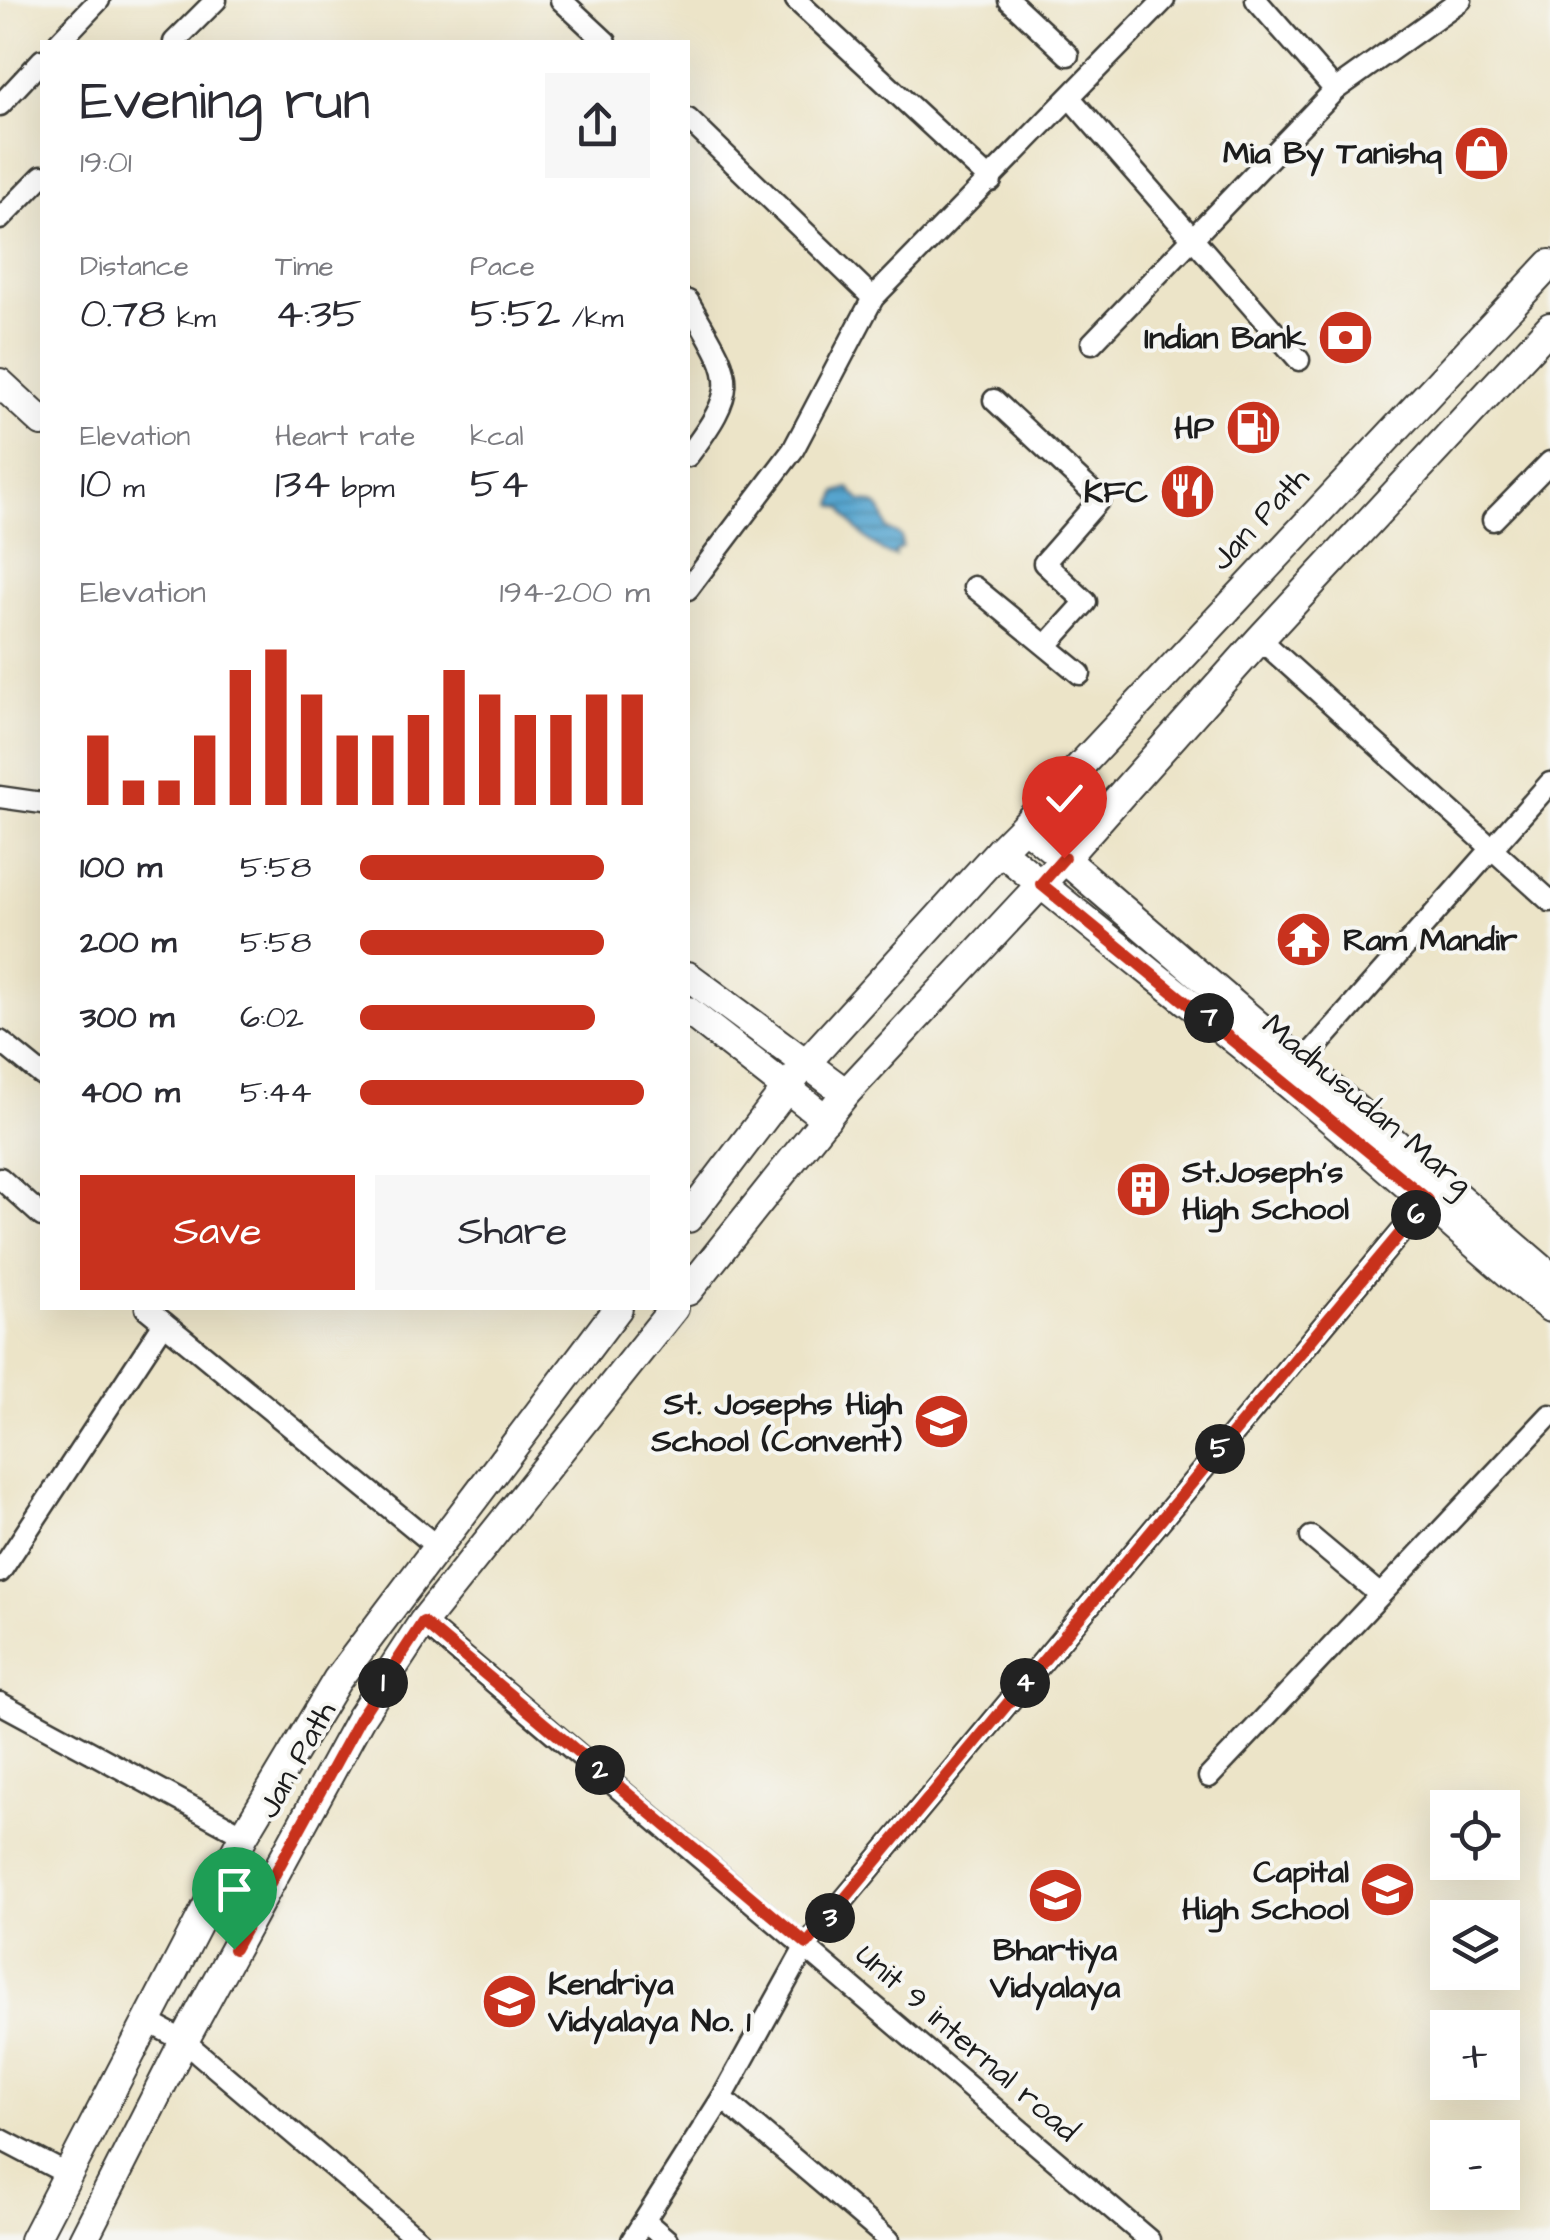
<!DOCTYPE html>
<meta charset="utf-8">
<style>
body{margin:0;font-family:"Architects Daughter",sans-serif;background:#f7f7f7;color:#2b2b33;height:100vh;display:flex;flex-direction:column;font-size:38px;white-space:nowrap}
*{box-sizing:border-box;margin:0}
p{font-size:32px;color:#7c7c81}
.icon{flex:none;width:55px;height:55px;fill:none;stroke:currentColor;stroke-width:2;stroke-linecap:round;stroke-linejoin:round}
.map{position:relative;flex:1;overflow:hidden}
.drawer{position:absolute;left:40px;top:40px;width:650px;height:1270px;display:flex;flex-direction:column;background:#fff;border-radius:0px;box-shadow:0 10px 40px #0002}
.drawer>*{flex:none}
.fabs{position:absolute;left:1430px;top:1790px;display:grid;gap:20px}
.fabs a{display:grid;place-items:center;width:90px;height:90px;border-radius:0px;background:#fff;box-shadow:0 10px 40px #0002;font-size:50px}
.pin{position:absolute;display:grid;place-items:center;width:85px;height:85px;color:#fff;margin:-102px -42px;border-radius:50% 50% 50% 0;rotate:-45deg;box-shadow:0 0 10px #0007}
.pin .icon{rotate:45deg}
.km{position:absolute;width:50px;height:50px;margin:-25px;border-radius:50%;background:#222;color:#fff;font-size:28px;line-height:50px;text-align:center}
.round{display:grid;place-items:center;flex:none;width:105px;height:105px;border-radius:0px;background:#f7f7f7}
.head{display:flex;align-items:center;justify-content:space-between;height:170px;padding:0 40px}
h1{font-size:55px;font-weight:600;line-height:75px}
.stats{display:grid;grid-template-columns:repeat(3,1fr);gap:15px;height:170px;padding:10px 40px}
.stats div{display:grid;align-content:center}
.stats b{font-size:42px;font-weight:600}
.stats small{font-size:28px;font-weight:400}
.stats p{font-size:28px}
.chart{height:280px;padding:20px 40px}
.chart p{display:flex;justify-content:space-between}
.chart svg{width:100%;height:180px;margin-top:10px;stroke:#c8321e;stroke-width:6}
.primary-button{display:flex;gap:20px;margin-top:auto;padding:20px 40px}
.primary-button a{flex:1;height:115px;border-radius:0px;background:#c8321e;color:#fff;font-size:40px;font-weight:600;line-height:115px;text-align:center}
.primary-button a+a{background:#f7f7f7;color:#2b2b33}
ul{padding:0 40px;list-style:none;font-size:32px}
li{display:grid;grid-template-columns:160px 120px 1fr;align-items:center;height:75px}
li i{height:25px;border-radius:12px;background:#c8321e}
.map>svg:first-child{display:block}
.water{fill:url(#water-rules);stroke:#396076;stroke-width:2.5}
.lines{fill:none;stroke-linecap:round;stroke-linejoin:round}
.street-casing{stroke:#3b3a36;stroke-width:25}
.secondary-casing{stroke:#3b3a36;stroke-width:32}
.street{stroke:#fff;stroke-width:20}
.secondary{stroke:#fff;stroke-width:28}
.route-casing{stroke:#fff;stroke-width:20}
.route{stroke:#c8321e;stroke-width:12}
.labels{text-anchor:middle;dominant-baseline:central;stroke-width:8;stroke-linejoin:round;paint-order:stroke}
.poi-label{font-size:32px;font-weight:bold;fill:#1c1c1c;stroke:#f6f6f2;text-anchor:end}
.street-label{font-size:32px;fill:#1c1c1c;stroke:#f6f6f2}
</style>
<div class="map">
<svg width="1550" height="2240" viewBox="0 0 1550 2240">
<defs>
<pattern id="water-rules" width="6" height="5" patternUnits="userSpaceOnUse" patternTransform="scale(2.5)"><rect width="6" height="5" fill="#56a5cf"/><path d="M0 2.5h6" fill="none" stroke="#4686a7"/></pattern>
</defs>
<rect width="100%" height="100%" fill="#f6f6f2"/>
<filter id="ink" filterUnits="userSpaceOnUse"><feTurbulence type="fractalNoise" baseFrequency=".01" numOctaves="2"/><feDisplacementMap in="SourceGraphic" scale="20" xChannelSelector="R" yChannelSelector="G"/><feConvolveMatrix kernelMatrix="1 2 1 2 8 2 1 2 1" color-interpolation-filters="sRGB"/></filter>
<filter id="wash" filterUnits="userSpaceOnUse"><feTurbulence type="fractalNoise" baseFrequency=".0048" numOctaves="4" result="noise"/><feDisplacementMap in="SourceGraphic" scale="40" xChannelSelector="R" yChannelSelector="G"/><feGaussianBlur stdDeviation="2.25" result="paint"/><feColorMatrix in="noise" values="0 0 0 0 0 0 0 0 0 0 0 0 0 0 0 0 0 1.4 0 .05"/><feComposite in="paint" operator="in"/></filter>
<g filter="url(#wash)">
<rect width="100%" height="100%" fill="#ece4c8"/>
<path class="water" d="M849,488L861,501C881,502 883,511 887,529L901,536L902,547L895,551V556C880,554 850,526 843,509L833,505L837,492Z"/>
</g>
<g filter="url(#ink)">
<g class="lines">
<defs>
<g id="street">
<polyline points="561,0 606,42"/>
<polyline points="796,0 991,181"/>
<polyline points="1009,0 1068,55"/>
<polyline points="1256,0 1335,90"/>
<polyline points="59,42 99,0"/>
<polyline points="174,42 216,0"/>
<polyline points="1071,99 1299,360"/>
<polyline points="0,105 42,60"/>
<polyline points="688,119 873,298"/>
<polyline points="0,219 42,176"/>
<path d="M688,301C731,377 744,382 688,456"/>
<polyline points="1092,343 1335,90 1461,0"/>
<polyline points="994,400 1100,499 1044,563 1086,602 1047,645"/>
<polyline points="1493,520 1550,462"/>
<polyline points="974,587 1080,674"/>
<polyline points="688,589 793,450 873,298 1164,0"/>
<polyline points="1260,639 1550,901"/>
<polyline points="0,797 42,803"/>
<polyline points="0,1041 42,1075"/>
<polyline points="1302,1063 1550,783"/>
<polyline points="0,1178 42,1216"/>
<polyline points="146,1308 435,1545"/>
<polyline points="1311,1537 1379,1594"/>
<polyline points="0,1572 164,1323"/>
<polyline points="423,1622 1149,2240"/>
<polyline points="0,1703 244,1835"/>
<polyline points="1209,1777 1550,1415"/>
<polyline points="147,2021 184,2041 419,2240"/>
<polyline points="722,2098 889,2240"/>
<polyline points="0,2139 67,2174"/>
<polyline points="645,2221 667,2240"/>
<polyline points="632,2240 722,2098 807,1944 1428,1200"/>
</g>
<g id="secondary">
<polyline points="1550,327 1260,639 1064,859 1550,1276"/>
<polyline points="0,383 42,422"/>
<polyline points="1024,826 1550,264"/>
<polyline points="688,976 846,1093"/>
<polyline points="688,1011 826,1119"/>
<polyline points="688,1218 805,1064 1000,850"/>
<path d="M688,1291L846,1093L1041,884L1064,859L1024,826L1000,850C1097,932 1198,1008 1296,1090C1382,1161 1464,1237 1550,1308"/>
<polyline points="34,2240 244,1835 337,1680 618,1308"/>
<polyline points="83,2240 184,2041 360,1718 423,1622 674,1308"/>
</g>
</defs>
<use href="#street" class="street-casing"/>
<use href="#secondary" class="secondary-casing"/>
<use href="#street" class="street"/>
<use href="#secondary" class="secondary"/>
</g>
</g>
<g class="lines" filter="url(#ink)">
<defs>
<polyline id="route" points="234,1949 360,1718 423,1622 807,1944 1428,1200 1041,884 1064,858"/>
</defs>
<use href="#route" class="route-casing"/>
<use href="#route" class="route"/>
</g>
<defs>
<symbol id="shop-disc" viewBox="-11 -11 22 22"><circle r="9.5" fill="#c8321e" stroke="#f6f6f2"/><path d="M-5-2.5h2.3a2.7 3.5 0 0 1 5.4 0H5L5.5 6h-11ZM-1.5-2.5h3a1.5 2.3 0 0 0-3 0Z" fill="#fff"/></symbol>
<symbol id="bank-disc" viewBox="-11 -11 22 22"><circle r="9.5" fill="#c8321e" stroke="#f6f6f2"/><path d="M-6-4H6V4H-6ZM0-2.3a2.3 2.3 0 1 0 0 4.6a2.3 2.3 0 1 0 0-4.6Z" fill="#fff"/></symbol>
<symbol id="fuel-disc" viewBox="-11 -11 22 22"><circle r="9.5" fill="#c8321e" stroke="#f6f6f2"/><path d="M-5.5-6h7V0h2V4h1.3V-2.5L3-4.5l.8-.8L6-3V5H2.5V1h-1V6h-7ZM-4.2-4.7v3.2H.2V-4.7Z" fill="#fff"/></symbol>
<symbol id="restaurant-disc" viewBox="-11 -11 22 22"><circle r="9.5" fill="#c8321e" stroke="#f6f6f2"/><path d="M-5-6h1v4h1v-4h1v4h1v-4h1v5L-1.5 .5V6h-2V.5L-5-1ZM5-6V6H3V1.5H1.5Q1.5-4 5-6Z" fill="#fff"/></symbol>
<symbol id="temple-disc" viewBox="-11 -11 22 22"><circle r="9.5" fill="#c8321e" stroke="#f6f6f2"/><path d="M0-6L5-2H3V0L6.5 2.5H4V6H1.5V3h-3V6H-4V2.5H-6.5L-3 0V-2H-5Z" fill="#fff"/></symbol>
<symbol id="building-disc" viewBox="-11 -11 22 22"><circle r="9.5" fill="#c8321e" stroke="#f6f6f2"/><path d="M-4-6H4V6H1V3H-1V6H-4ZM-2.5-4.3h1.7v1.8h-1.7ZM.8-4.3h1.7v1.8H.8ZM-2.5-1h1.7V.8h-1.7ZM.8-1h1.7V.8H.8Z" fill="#fff"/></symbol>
<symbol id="school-disc" viewBox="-11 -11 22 22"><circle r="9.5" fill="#c8321e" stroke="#f6f6f2"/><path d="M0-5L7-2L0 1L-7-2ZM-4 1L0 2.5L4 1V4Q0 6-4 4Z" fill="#fff"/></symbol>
</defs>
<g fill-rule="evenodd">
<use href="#shop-disc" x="1450" y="122" width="63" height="63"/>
<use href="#bank-disc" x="1314" y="306" width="63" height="63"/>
<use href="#fuel-disc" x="1222" y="396" width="63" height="63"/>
<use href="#restaurant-disc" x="1156" y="460" width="63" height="63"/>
<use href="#temple-disc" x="1272" y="908" width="63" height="63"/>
<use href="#building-disc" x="1112" y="1158" width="63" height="63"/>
<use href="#school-disc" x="910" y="1390" width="63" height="63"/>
<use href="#school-disc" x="1356" y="1858" width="63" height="63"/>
<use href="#school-disc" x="1024" y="1864" width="63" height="63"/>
<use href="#school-disc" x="478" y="1970" width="63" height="63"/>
</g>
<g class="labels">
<g class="poi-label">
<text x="1442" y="153">Mia By Tanishq</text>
<text x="1306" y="338">Indian Bank</text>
<text x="1214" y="428">HP</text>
<text x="1148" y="492">KFC</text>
<text x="1343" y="940" text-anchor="start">Ram Mandir</text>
<text x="1182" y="1172" text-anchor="start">St.Joseph’s<tspan x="1182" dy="37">High School</tspan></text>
<text x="902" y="1404">St. Josephs High<tspan x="902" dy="37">School (Convent)</tspan></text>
<text x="1349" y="1872">Capital<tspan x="1349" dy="37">High School</tspan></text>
<text x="1055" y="1950" text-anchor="middle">Bhartiya<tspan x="1055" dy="37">Vidyalaya</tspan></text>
<text x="548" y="1984" text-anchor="start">Kendriya<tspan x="548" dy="37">Vidyalaya No. 1</tspan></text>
</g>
<g class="street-label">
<text transform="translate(1260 519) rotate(-47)">Jan Path</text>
<text transform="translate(1367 1105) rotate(40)">Madhusudan Marg</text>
<text transform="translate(297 1760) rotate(-61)">Jan Path</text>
<text transform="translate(967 2043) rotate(41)">Unit 9 internal road</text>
</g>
</g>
</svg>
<div class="fabs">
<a><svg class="icon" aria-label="locate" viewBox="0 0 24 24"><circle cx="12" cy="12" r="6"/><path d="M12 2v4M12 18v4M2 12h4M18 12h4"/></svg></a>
<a><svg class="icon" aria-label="layers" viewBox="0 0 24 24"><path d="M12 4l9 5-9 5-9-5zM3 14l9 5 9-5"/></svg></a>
<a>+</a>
<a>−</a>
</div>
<div class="pin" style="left:234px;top:1949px;background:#1e9e55"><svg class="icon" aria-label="arrive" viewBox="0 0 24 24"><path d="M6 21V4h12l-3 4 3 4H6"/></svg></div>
<div class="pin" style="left:1064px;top:858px;background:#d93025"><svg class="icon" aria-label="check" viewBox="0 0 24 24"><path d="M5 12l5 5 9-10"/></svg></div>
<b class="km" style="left:383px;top:1683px">1</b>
<b class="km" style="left:600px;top:1770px">2</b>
<b class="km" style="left:830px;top:1918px">3</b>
<b class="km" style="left:1025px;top:1683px">4</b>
<b class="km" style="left:1220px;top:1449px">5</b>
<b class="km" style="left:1416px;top:1215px">6</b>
<b class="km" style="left:1209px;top:1018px">7</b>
<section class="drawer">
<div class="head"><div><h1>Evening run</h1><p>19:01</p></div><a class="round"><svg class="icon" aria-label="share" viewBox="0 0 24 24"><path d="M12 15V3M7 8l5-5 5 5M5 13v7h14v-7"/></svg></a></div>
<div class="stats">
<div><p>Distance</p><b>0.78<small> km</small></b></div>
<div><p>Time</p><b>4:35</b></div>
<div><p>Pace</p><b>5:52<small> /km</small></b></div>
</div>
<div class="stats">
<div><p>Elevation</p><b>10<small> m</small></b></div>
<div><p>Heart rate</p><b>134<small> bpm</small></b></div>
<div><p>kcal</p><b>54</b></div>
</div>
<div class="chart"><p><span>Elevation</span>194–200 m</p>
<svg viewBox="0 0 160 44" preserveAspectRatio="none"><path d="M5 44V27M15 44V38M25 44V38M35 44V27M45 44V11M55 44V6M65 44V17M75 44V27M85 44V27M95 44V22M105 44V11M115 44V17M125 44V22M135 44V22M145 44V17M155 44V17"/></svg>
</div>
<ul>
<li><b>100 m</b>5:58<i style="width:84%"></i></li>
<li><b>200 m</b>5:58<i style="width:84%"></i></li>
<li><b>300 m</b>6:02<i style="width:81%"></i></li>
<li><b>400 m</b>5:44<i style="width:98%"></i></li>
</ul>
<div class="primary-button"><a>Save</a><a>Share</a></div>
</section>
</div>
